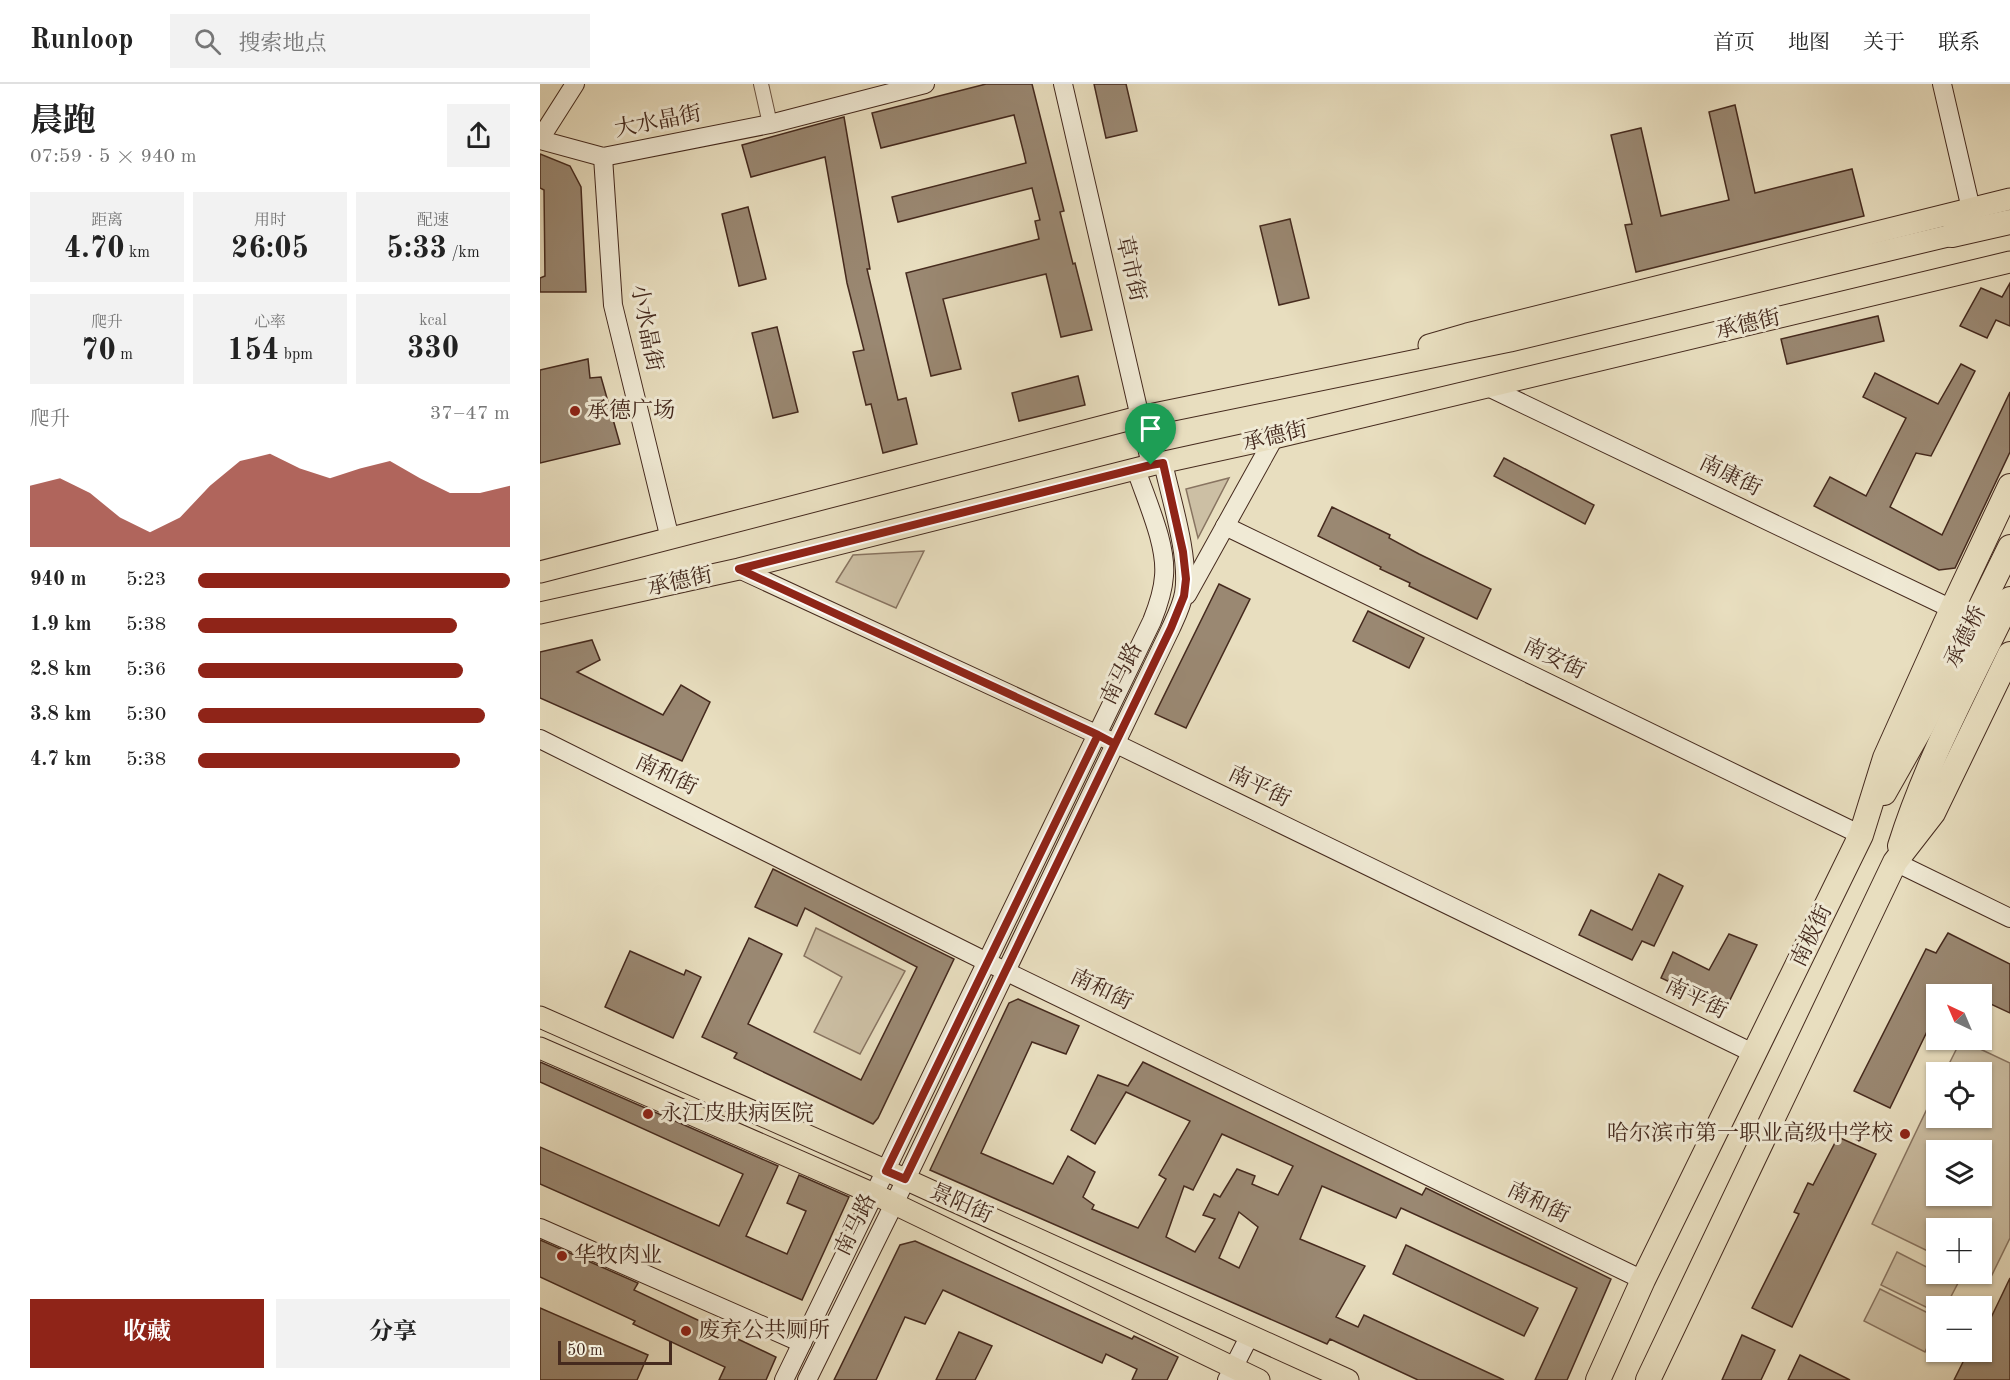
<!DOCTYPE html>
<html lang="zh">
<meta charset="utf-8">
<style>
body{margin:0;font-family:"Old Standard TT","Noto Serif SC",serif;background:#f2f2f2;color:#222;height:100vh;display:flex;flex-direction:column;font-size:22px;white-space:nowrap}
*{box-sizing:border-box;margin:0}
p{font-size:20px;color:#767676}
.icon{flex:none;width:33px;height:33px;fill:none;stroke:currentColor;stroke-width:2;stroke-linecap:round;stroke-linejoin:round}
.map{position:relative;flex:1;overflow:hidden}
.side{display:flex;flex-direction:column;background:#fff;width:540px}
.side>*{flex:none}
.needle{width:39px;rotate:316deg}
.fabs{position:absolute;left:1386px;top:900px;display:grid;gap:12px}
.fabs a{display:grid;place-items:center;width:66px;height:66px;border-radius:0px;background:#fff;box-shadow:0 2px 4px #0004;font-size:30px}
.scale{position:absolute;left:18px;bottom:15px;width:114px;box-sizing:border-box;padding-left:6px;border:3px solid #452a1e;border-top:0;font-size:16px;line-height:21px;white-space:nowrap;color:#452a1e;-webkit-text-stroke:4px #f0ead5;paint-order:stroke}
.pin{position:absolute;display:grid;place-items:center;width:51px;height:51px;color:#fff;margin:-62px -26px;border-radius:50% 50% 50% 0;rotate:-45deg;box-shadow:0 0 6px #0007}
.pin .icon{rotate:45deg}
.round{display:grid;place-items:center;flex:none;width:63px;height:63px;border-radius:0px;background:#f2f2f2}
.headline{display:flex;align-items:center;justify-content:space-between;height:102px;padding:0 30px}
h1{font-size:33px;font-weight:700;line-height:45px}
.stats{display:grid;grid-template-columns:repeat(3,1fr);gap:9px;height:102px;padding:6px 30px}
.stats div{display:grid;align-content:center;border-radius:0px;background:#f2f2f2;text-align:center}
.stats b{font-size:30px;font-weight:700}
.stats small{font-size:16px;font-weight:400}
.stats p{font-size:16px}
.chart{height:168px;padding:12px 30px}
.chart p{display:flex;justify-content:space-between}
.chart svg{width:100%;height:108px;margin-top:6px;fill:#8f2418;opacity:.7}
.button{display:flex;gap:12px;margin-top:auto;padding:12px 30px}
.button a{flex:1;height:69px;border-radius:0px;background:#8f2418;color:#fff;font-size:24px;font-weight:700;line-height:69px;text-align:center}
.button a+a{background:#f2f2f2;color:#222}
ul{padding:0 30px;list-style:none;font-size:20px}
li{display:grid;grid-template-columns:96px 72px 1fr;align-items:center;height:45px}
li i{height:15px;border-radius:8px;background:#8f2418}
header{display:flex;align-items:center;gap:36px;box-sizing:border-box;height:84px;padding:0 30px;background:#fff;border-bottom:2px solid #e0e0e0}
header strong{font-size:28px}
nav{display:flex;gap:33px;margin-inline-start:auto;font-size:21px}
.search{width:420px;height:54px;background:#f2f2f2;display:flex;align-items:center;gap:15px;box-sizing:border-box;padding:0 21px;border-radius:0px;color:#767676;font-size:22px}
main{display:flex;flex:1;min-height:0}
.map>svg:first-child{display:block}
.green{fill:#ccbfa4;stroke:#887461;stroke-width:1.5;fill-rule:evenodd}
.building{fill:#9a8872;stroke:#452a1e;stroke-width:1.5;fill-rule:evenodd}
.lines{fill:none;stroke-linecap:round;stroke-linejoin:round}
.street-casing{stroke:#6e5746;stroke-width:16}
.secondary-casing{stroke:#452a1e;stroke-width:20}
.primary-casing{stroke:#452a1e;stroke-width:23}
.highway-casing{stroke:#452a1e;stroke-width:26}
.street{stroke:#f0ead5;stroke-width:14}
.secondary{stroke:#f0ead5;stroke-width:18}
.primary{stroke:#e8debf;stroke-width:21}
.highway{stroke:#e8debf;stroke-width:24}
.route-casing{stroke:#fff;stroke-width:12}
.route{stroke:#8f2418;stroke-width:8}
.poi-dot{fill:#8f2418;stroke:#f0ead5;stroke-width:2}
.labels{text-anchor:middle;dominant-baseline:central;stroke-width:6;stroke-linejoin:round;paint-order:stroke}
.street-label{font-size:22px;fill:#452a1e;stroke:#f0ead5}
.poi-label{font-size:22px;fill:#452a1e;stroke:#f0ead5;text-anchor:start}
</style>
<header>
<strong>Runloop</strong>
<div class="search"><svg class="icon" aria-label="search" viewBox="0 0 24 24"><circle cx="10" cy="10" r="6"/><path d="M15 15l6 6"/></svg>搜索地点</div>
<nav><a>首页</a><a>地图</a><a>关于</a><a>联系</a></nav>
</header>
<main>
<section class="side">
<div class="headline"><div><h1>晨跑</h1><p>07:59 · 5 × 940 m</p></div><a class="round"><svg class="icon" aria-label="share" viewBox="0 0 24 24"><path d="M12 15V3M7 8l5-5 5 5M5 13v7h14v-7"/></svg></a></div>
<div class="stats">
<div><p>距离</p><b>4.70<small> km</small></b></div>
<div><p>用时</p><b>26:05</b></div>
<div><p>配速</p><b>5:33<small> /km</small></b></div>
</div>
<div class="stats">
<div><p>爬升</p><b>70<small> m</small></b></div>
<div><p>心率</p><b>154<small> bpm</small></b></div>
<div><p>kcal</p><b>330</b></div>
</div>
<div class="chart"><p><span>爬升</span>37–47 m</p>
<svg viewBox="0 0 160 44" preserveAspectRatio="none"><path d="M0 44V19L10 16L20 22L30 32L40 38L50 32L60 19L70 9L80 6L90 12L100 16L110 12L120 9L130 16L140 22L150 22L160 19V44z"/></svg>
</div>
<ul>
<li><b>940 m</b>5:23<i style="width:100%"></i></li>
<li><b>1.9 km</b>5:38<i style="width:83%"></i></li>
<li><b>2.8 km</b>5:36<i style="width:85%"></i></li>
<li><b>3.8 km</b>5:30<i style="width:92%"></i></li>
<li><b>4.7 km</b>5:38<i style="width:84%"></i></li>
</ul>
<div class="button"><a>收藏</a><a>分享</a></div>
</section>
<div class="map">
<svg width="1470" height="1296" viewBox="0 0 1470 1296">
<rect width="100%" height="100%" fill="#e8debf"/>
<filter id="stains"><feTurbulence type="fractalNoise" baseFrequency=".00333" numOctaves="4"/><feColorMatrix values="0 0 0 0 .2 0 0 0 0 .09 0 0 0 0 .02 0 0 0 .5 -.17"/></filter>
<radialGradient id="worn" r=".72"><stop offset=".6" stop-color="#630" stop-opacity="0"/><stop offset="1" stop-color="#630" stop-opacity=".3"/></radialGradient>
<g class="green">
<polygon points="689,394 658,454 646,405"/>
<polygon points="384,467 356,524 296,498 313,471"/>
<polygon points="276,844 365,887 320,970 274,948 302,893 264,872"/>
<path d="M1421,956L1470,979V1154L1449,1197L1434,1190H1442V1144H1396V1171L1332,1140L1396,1006V1034H1442V988H1405ZM1396,1066H1442V1112H1396Z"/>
<polygon points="1357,1168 1418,1199 1406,1222 1396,1222 1396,1228 1341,1201"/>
<polygon points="1340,1205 1396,1233 1396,1244 1385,1268 1324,1237"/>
</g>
<g class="building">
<polygon points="446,0 492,0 524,127 520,128 533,180 535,179 552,246 521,253 506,190 403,215 421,285 391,292 366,189 499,155 495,137 500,136 492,104 358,138 352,113 486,79 484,70 474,31 341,64 332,29"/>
<polygon points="554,0 586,0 597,47 566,54"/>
<polygon points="1195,21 1215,109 1312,85 1324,132 1096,188 1085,141 1092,140 1071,51 1101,44 1121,132 1189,116 1169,28"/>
<polygon points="304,33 330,185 327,185 358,316 366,314 377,360 343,369 331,320 326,321 313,268 324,266 307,199 285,73 211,93 202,61"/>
<polygon points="0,70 30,82 41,103 46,208 0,208 0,194 5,192 4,106 0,104"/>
<polygon points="208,123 226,195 199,202 182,130"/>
<polygon points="750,135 769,214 739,221 720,142"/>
<polygon points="1470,199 1470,242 1456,236 1447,254 1420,242 1441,204 1462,213"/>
<polygon points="1338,232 1344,257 1247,280 1241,255"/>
<polygon points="237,243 258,328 233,334 212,249"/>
<polygon points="48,275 50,294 61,293 80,360 0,379 0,286"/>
<polygon points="1421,280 1435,287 1391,372 1376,369 1350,423 1402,451 1470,308 1470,368 1415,484 1399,486 1274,422 1290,393 1326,412 1366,334 1323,313 1335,289 1398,320"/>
<polygon points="538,292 545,321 479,337 472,309"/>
<polygon points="964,374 1054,421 1045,440 954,392"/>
<polygon points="792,423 850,451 849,454 879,470 951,505 937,535 869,502 870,499 840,485 841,483 778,452"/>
<polygon points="679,500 710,515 646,644 615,630"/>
<polygon points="828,527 884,554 869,584 813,557"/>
<polygon points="52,556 60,576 37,588 123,631 141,601 170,618 142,677 0,614 0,568"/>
<polygon points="233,785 414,875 338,1034 333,1040 194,974 197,969 162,953 209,854 242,870 208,940 321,996 377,883 265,824 257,842 215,823"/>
<polygon points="1119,790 1143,802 1114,862 1102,857 1092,876 1039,851 1051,826 1092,846"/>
<polygon points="1408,849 1470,880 1470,929 1442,916 1442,910 1429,910 1410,902 1406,910 1396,910 1396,929 1350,1024 1314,1007 1386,865 1396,869"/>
<polygon points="1189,850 1217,861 1186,924 1121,894 1133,868 1169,886"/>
<polygon points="90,867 144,891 146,886 161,893 133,954 65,923"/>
<path d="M478,915L539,942L526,970L492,958L441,1069L513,1100L528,1072L555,1088L543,1113L554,1121L552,1125L598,1144L626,1095L619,1091L650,1037L586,1008L555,1060L531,1046L558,991L588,1002L603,978L882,1111L886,1104L1071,1195L1027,1296H995L1037,1204L861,1124L856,1134L782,1102L760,1155L825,1182L796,1233L818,1243L824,1231L964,1296H878L790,1255L787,1260L390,1086L469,919ZM682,1050L753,1082L738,1111L712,1100L715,1092L697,1085L680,1113L674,1110L663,1131L675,1135L655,1168L626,1153L644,1102L653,1106ZM699,1128L718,1143L699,1184L679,1174Z"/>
<polygon points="0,978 238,1082 206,1152 247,1170 266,1127 247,1119 259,1091 309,1113 262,1216 0,1100 0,1063 179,1142 203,1090 0,998"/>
<polygon points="1298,1053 1336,1070 1252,1243 1212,1224 1259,1130 1254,1128 1268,1099 1273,1101"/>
<polygon points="0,1156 98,1199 94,1206 236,1273 226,1296 179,1296 185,1283 93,1240 95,1237 0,1193"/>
<polygon points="375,1157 592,1255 594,1252 638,1273 627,1296 592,1296 597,1285 566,1270 562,1279 403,1206 385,1240 365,1233 336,1296 294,1296 360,1161"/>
<polygon points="866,1161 998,1224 984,1252 853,1190"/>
<polygon points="1470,1194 1470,1296 1414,1296 1428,1268 1442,1268 1442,1241 1447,1242"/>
<polygon points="0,1224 108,1271 97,1296 0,1296"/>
<polygon points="419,1248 452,1262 435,1296 396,1296"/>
<polygon points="1202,1251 1235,1266 1221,1296 1182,1296"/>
<polygon points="1260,1271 1310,1296 1248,1296"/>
</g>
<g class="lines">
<defs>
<polyline id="street" points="221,0 230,40"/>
<g id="secondary">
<polyline points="523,0 611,381"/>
<polyline points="1402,0 1431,125"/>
<polyline points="0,55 35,0"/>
<polyline points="0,56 63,73 230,40 385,0"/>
<polyline points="63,73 73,221 130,455"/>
<polyline points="948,303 1412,525"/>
<polyline points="685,442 1321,751"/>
<polyline points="199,485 558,651 1215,970"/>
<polyline points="647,511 734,354"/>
<polyline points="0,655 465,887 1103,1196"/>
<polyline points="1355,778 1470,834"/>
<polyline points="0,1144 262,1259"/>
<path d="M244,1296L612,537C618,522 623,508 624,492C627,460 606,416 596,385"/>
<path d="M267,1296L354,1120L631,544C636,533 642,521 644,509C650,474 631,415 623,379"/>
<polyline points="687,1296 710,1251"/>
</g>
<g id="primary">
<polyline points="889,261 927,250 1470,115"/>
<polyline points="0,488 599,333 970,257 1412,151"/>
<polyline points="0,529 199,485 611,381 734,354 1470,178"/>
<polyline points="0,933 365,1095 808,1296"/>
<polyline points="0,964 334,1110 719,1296"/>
</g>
<g id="highway">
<polyline points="1412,151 1470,138"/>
<polyline points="1344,709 1382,642 1470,463"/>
<path d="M1360,762C1387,676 1431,596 1470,515"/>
<polyline points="1058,1296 1103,1196 1321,751 1345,674 1412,525 1470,402"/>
<polyline points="1108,1296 1355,778 1393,729 1470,570"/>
</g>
</defs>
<use href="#street" class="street-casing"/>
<use href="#secondary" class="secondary-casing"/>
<use href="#primary" class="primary-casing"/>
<use href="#highway" class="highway-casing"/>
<use href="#street" class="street"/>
<use href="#secondary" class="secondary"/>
<use href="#primary" class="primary"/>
<use href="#highway" class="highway"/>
</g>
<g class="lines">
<defs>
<polyline id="route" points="611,381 199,485 558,651 575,660 365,1095 346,1087 558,651 575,660 631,544 644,512 646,495 643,468 623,379 611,381"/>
</defs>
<use href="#route" class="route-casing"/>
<use href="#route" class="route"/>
</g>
<g class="poi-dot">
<circle cx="35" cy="327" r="6"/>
<circle cx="108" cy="1030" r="6"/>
<circle cx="1365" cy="1050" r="6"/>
<circle cx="22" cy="1172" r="6"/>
<circle cx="146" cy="1247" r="6"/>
</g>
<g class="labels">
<g class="street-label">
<text transform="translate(118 38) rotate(-11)">大水晶街</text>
<text transform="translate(590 185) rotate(77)">草市街</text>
<text transform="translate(1208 241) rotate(-13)">承德街</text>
<text transform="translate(106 244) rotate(79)">小水晶街</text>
<text transform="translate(735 353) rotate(-13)">承德街</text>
<text transform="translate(1190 392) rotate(26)">南康街</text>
<text transform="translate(140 498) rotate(-12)">承德街</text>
<text transform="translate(1426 553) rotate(-64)">承德桥</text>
<text transform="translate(1014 575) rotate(26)">南安街</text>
<text transform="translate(582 590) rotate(-64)">南马路</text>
<text transform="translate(126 691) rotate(26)">南和街</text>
<text transform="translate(719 703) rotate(26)">南平街</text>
<text transform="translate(1272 852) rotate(-64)">南极街</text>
<text transform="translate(561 906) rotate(26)">南和街</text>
<text transform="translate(1156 915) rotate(26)">南平街</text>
<text transform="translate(998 1119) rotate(26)">南和街</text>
<text transform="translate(421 1120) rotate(24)">景阳街</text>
<text transform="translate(316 1141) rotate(-64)">南马路</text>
</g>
<g class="poi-label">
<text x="47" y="327">承德广场</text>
<text x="120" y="1030">永江皮肤病医院</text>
<text x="1353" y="1050" text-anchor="end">哈尔滨市第一职业高级中学校</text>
<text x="34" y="1172">华牧肉业</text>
<text x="158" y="1247">废弃公共厕所</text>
</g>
</g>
<rect width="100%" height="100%" filter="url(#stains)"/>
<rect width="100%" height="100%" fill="url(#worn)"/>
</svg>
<div class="fabs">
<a><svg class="needle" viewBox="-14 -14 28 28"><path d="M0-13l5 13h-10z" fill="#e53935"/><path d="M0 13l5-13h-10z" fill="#767676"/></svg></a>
<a><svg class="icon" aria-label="locate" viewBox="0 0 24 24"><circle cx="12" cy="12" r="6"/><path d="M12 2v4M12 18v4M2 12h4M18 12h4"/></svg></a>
<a><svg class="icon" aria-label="layers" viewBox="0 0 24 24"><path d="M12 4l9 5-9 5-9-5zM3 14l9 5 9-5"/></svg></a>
<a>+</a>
<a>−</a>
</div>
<div class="scale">50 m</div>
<div class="pin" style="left:611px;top:381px;background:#1e9e55"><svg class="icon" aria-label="arrive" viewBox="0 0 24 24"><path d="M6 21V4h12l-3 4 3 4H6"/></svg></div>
</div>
</main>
